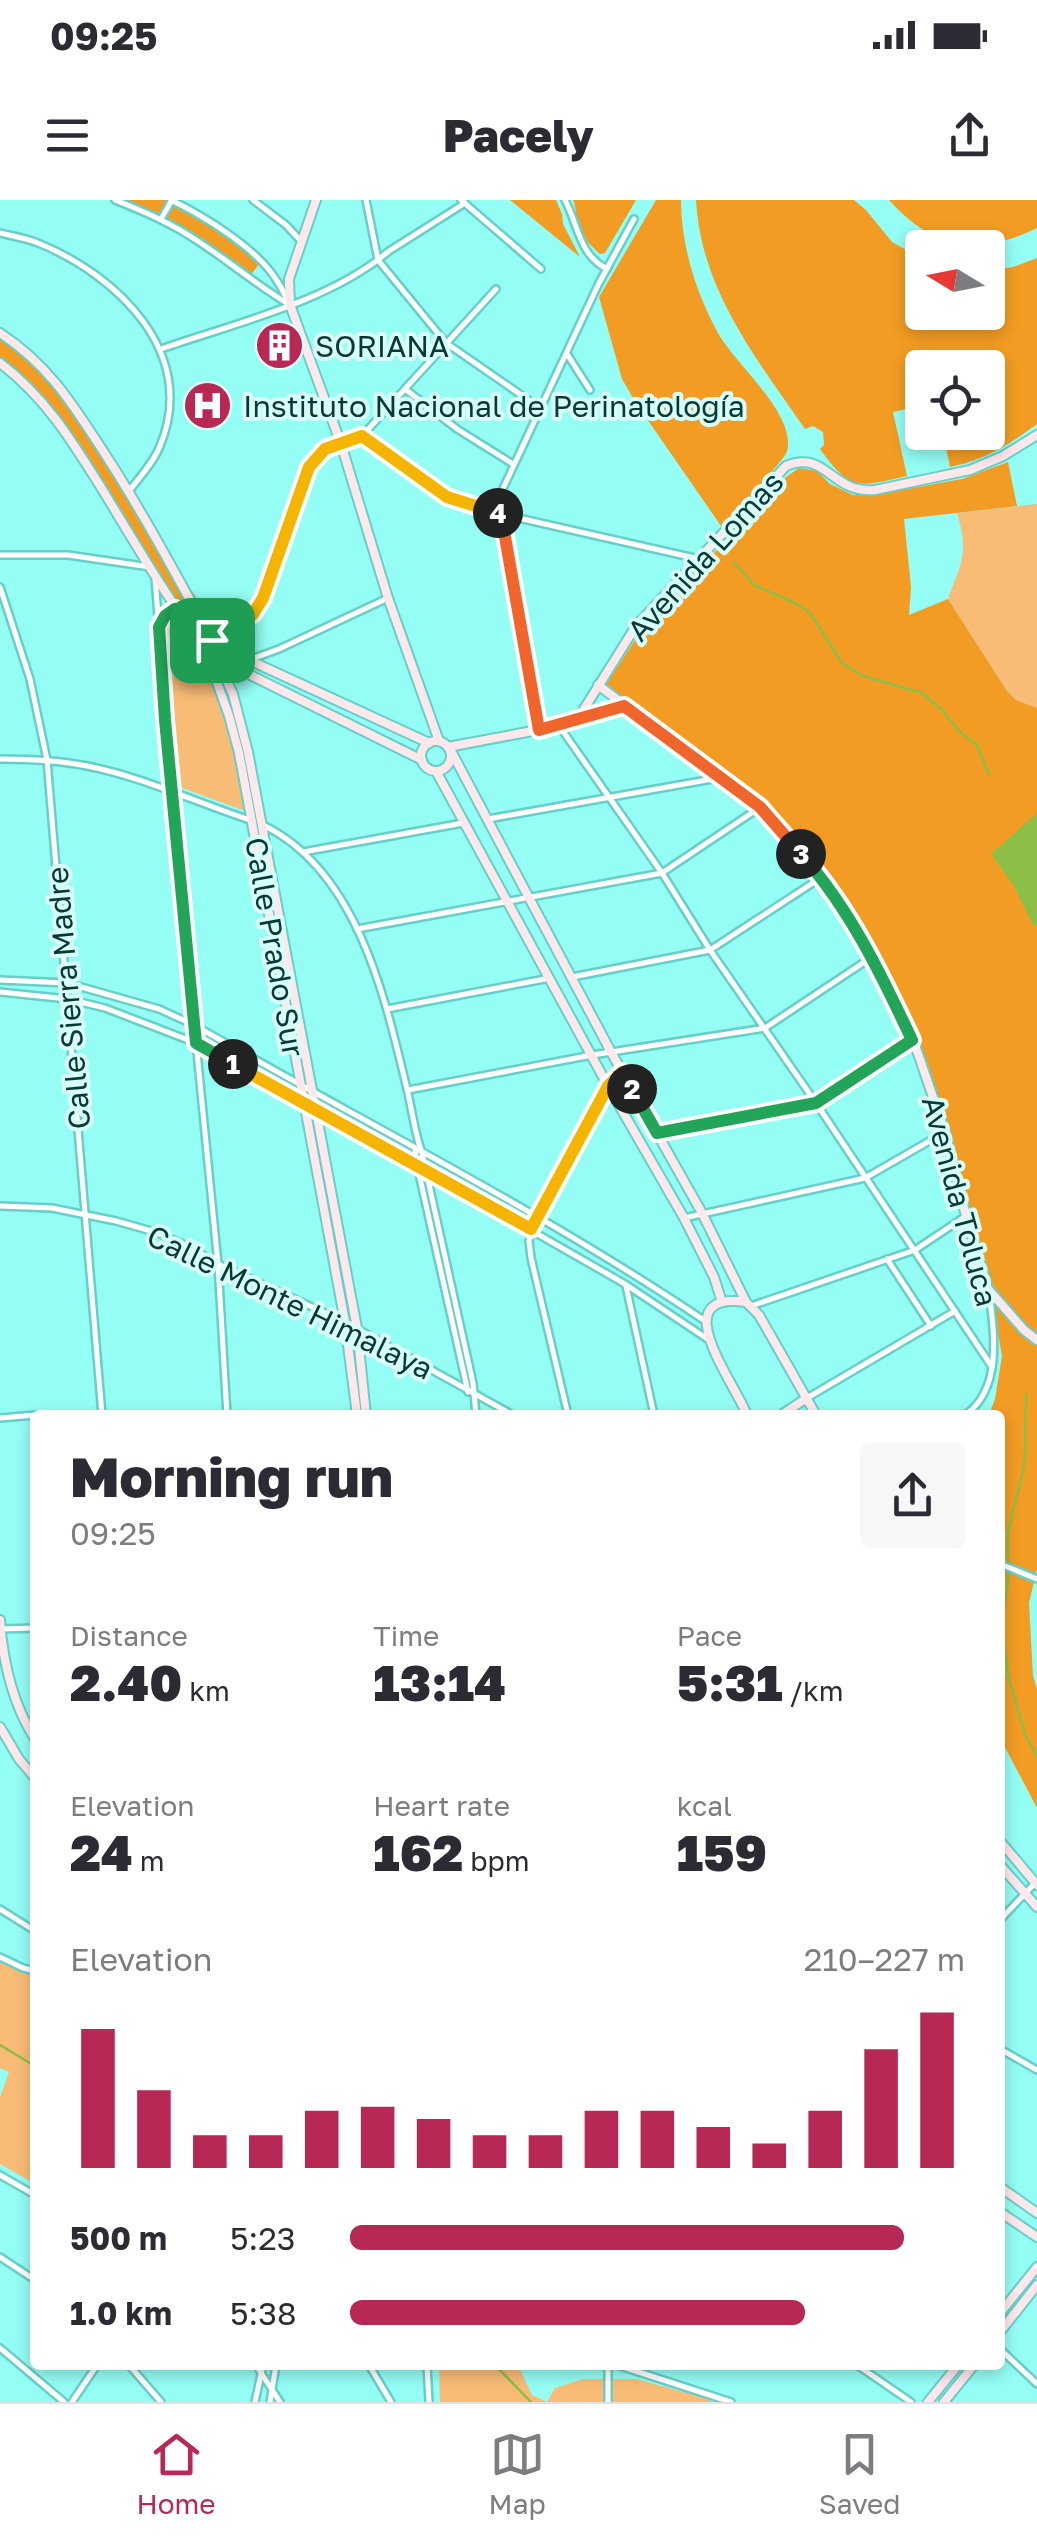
<!DOCTYPE html>
<meta charset="utf-8">
<style>
body{margin:0;font-family:"Golos Text",sans-serif;background:#f7f7f7;color:#2b2b33;height:100vh;display:flex;flex-direction:column;font-size:38px;white-space:nowrap}
*{box-sizing:border-box;margin:0}
p{font-size:32px;color:#7c7c81}
.icon{flex:none;width:55px;height:55px;fill:none;stroke:currentColor;stroke-width:2;stroke-linecap:round;stroke-linejoin:round}
.map{position:relative;flex:1;overflow:hidden}
.details{position:absolute;left:30px;top:1210px;width:975px;height:960px;display:flex;flex-direction:column;background:#fff;border-radius:10px;box-shadow:0 5px 15px #0003}
.details>*{flex:none}
.needle{width:65px;rotate:280deg}
.buttons{position:absolute;left:905px;top:30px;display:grid;gap:20px}
.buttons a{display:grid;place-items:center;width:100px;height:100px;border-radius:10px;background:#fff;box-shadow:0 5px 15px #0003;font-size:50px}
.pin{position:absolute;display:grid;place-items:center;width:85px;height:85px;color:#fff;margin:-42px;border-radius:20px;box-shadow:0 5px 15px #0006}
.km{position:absolute;width:50px;height:50px;margin:-25px;border-radius:50%;background:#222;color:#fff;font-size:28px;line-height:50px;text-align:center}
.round{display:grid;place-items:center;flex:none;width:105px;height:105px;border-radius:10px;background:#f7f7f7}
.summary{display:flex;align-items:center;justify-content:space-between;height:170px;padding:0 40px}
h1{font-size:55px;font-weight:800;line-height:75px}
.stats{display:grid;grid-template-columns:repeat(3,1fr);gap:15px;height:170px;padding:10px 40px}
.stats div{display:grid;align-content:center}
.stats b{font-size:50px;font-weight:800}
.stats small{font-size:28px;font-weight:400}
.stats p{font-size:28px}
.chart{height:280px;padding:20px 40px}
.chart p{display:flex;justify-content:space-between}
.chart svg{width:100%;height:180px;margin-top:10px;stroke:#b72854;stroke-width:6}
ul{padding:0 40px;list-style:none;font-size:32px}
li{display:grid;grid-template-columns:160px 120px 1fr;align-items:center;height:75px}
li i{height:25px;border-radius:12px;background:#b72854}
.status{display:flex;justify-content:space-between;align-items:center;height:70px;padding:0 50px;background:#fff;direction:ltr}
.status svg{height:28px;fill:currentColor}
header{display:flex;justify-content:space-between;align-items:center;height:130px;padding:0 40px;background:#fff;font-size:45px;font-weight:800}
.tab-bar{display:flex;justify-content:space-around;align-items:center;height:140px;border-top:2px solid #e1e1e2;background:#fff;font-size:28px;color:#7c7c81}
.tab-bar a{display:grid;justify-items:center;gap:5px}
.tab-bar .active{color:#b72854}
.map>svg:first-child{display:block}
.green{fill:#f9bc77}
.forest{fill:#f29c23}
.water{fill:#8dbe47}
.lines{fill:none;stroke-linecap:round;stroke-linejoin:round}
.stream{stroke:#8dbe47;stroke-width:2.5}
.street-casing{stroke:#66d0c8;stroke-width:10}
.secondary-casing{stroke:#66d0c8;stroke-width:12}
.street{stroke:#fff;stroke-width:5}
.secondary{stroke:#ffe8eb;stroke-width:8}
.split-1-casing{stroke:#fff;stroke-width:20}
.split-2-casing{stroke:#fff;stroke-width:20}
.split-3-casing{stroke:#fff;stroke-width:20}
.split-4-casing{stroke:#fff;stroke-width:20}
.split-5-casing{stroke:#fff;stroke-width:20}
.split-1{stroke:#22a559;stroke-width:12}
.split-2{stroke:#f5b400;stroke-width:12}
.split-3{stroke:#22a559;stroke-width:12}
.split-4{stroke:#f0652b;stroke-width:12}
.split-5{stroke:#f5b400;stroke-width:12}
.labels{text-anchor:middle;dominant-baseline:central;stroke-width:8;stroke-linejoin:round;paint-order:stroke}
.poi-label{font-size:30px;fill:#093936;stroke:#d8fefa;text-anchor:start}
.street-label{font-size:30px;fill:#093936;stroke:#d8fefa}
</style>
<div class="status"><b>09:25</b><svg viewBox="0 0 49 12"><path d="M0 12V9h3v3zM5 12V6h3v6zM10 12V3h3v9zM15 12V0h3v12zM26 1h20v11H26zM47 4h2v5h-2z"/></svg></div>
<header><svg class="icon" aria-label="menu" viewBox="0 0 24 24"><path d="M4 6h16M4 12h16M4 18h16"/></svg>Pacely<svg class="icon" aria-label="share" viewBox="0 0 24 24"><path d="M12 15V3M7 8l5-5 5 5M5 13v7h14v-7"/></svg></header>
<div class="map">
<svg width="1037" height="2202" viewBox="0 0 1037 2202">
<rect width="100%" height="100%" fill="#94fdf4"/>
<g class="green">
<path d="M1037,304V508L1016,500L1007,491L948,399C962,361 969,353 957,313Z"/>
<polygon points="176,420 204,464 229,516 251,613 182,588 164,428"/>
<polygon points="0,1760 35,1775 35,1984 0,1964 0,1897 9,1872 0,1868"/>
<polygon points="439,2165 518,2165 532,2195 547,2202 555,2188 583,2179 636,2179 702,2197 714,2202 440,2202"/>
</g>
<g class="forest">
<path d="M117,0C132,0 151,0 166,0C194,6 239,44 260,63L249,77L198,40Z"/>
<polygon points="510,0 556,0 562,14 563,24 580,57"/>
<path d="M573,0H636L605,53L600,54C592,47 581,36 578,26C575,16 577,9 573,0Z"/>
<path d="M656,0H681C681,46 696,93 718,133C735,164 797,215 787,251C784,262 732,313 721,326L636,203L622,179L599,97Z"/>
<path d="M696,0H854L866,10L892,42L922,59V112H988V71L1013,67L1037,58V224C1010,244 984,260 950,267L943,233L988,232V168H922V205L893,212L907,276C858,287 851,292 820,249L824,245L823,232L813,226L805,229C756,158 701,90 696,0Z"/>
<path d="M889,0H1037V28C978,57 934,50 889,0Z"/>
<polygon points="0,138 13,144 57,182 203,408 186,416 44,203 0,168"/>
<polygon points="1008,262 1017,306 904,319 911,387 909,415 948,399 1007,491 1016,500 1037,508 1037,1369 1029,1403 1033,1476 1037,1489 1037,1608 1000,1538 1000,1215 989,1215 995,1199 1002,1156 986,1063 915,837 872,741 768,607 606,484 643,428 786,277 799,268 817,271 830,284 853,295 879,294 962,279"/>
</g>
<polygon class="water" points="1037,613 1037,726 1032,723 1014,686 991,654"/>
<g class="lines">
<g class="stream">
<polyline points="734,362 754,385 795,403 810,413 842,463 863,476 922,493 942,510 961,533 977,545 989,574"/>
<polyline points="1026,1194 1025,1256 1023,1272 1008,1332 1008,1383 1002,1421 1008,1475 1025,1534 1037,1556"/>
<polyline points="0,1845 35,1866"/>
<polyline points="495,2165 531,2202"/>
</g>
<defs>
<g id="street">
<path d="M115,0C145,12 173,24 199,42C230,62 258,86 290,105"/>
<path d="M171,0C204,16 258,49 277,81C282,88 285,95 288,102"/>
<polyline points="253,0 286,25 301,41"/>
<polyline points="366,0 378,60 446,143 540,208"/>
<polyline points="461,0 541,69"/>
<path d="M565,0C578,24 579,55 607,69"/>
<polyline points="161,19 172,0"/>
<path d="M0,33C12,36 26,38 38,43C117,75 199,153 160,246C153,263 140,277 129,291"/>
<path d="M161,149C235,123 329,102 389,51L465,3"/>
<polyline points="567,154 590,190"/>
<polyline points="405,189 457,229 513,264"/>
<polyline points="362,236 447,297 501,314 699,359"/>
<polyline points="0,355 68,355 150,367"/>
<polyline points="155,377 171,590 218,1064 227,1215"/>
<polyline points="0,387 30,479 47,560 102,1215"/>
<polyline points="160,425 165,415 175,409"/>
<polyline points="224,445 230,430 253,413 263,398 309,267 325,249 362,236 496,89"/>
<polyline points="249,460 279,449 388,398"/>
<polyline points="560,527 662,673 710,750 816,903 992,1167"/>
<polyline points="539,530 499,304 500,295 599,83 634,19"/>
<path d="M0,559C29,559 58,560 87,566C144,577 197,603 253,621"/>
<polyline points="488,619 718,578"/>
<path d="M263,625C356,670 384,793 406,885C412,908 414,931 422,953L473,1183L476,1215"/>
<polyline points="303,652 463,623"/>
<polyline points="357,729 662,673 759,608"/>
<polyline points="572,777 710,750 822,677"/>
<path d="M0,780L67,783L159,809L194,825C365,923 542,1011 705,1121"/>
<polyline points="0,792 68,799 105,808 196,843 417,965 625,1084 709,1140"/>
<polyline points="387,809 550,778"/>
<polyline points="408,890 592,855 765,828 872,757"/>
<polyline points="657,933 816,903 912,840"/>
<polyline points="415,949 417,965 468,1192"/>
<polyline points="0,1006 52,1008 116,1021 155,1032 188,1046 218,1064 345,1122 513,1215"/>
<polyline points="684,1018 865,978 945,932"/>
<polyline points="887,1059 931,1126"/>
<polyline points="626,1086 654,1215"/>
<polyline points="751,1106 915,1050 966,1016"/>
<polyline points="807,1198 955,1111"/>
<polyline points="568,1215 531,1058 529,1041 536,1016 608,886 622,872"/>
<path d="M965,1215C1003,1189 994,1132 989,1092"/>
<polyline points="0,1218 35,1215"/>
<polyline points="1000,1364 1037,1379"/>
<polyline points="0,1429 35,1428"/>
<polyline points="0,1709 35,1731"/>
<polyline points="1000,1720 1035,1683"/>
<polyline points="0,1757 23,1768 35,1771"/>
<polyline points="1000,1849 1037,1870"/>
<polyline points="0,1975 35,1995"/>
<polyline points="0,2057 35,2080"/>
<polyline points="0,2148 64,2202"/>
<polyline points="1000,2149 1037,2184"/>
<polyline points="129,2165 161,2202"/>
<polyline points="256,2165 280,2202"/>
<polyline points="369,2165 391,2202"/>
<polyline points="427,2165 429,2202"/>
<polyline points="617,2165 731,2202"/>
<polyline points="857,2165 911,2202"/>
<polyline points="72,2202 97,2165"/>
<polyline points="255,2202 263,2165"/>
<polyline points="270,2202 276,2165"/>
<polyline points="608,2202 608,2165"/>
</g>
<g id="secondary">
<polyline points="316,0 289,79 290,105 341,244 388,398 439,541"/>
<path d="M0,133C50,166 73,205 105,254C144,314 177,377 212,440"/>
<path d="M0,163C46,198 72,241 102,289C135,343 166,397 204,447"/>
<circle cx="214" cy="451" r="11"/>
<polyline points="225,452 249,460 429,543"/>
<polyline points="209,460 229,516 239,553 345,1122 357,1215"/>
<polyline points="220,460 422,560"/>
<polyline points="217,461 233,494 248,552 357,1128 366,1215"/>
<polyline points="598,485 760,607 822,677 840,702 872,757 913,839 945,932 966,1016 988,1089 1024,1130 1037,1140"/>
<path d="M579,517L636,426L786,266C826,249 831,294 875,290L970,270L1003,256L1037,235"/>
<circle cx="436" cy="556" r="15"/>
<polyline points="448,547 559,526 579,517 624,506"/>
<polyline points="451,551 611,852 702,1013 746,1102"/>
<polyline points="436,571 608,886 684,1018 714,1077 722,1102"/>
<path d="M747,1215C735,1183 663,1091 746,1102L759,1115L816,1215"/>
<polyline points="781,1215 807,1198"/>
<path d="M0,1420C3,1463 12,1503 35,1539"/>
<polyline points="0,1527 19,1559 35,1578"/>
<polyline points="1000,1641 1037,1685"/>
<polyline points="1000,1665 1037,1707"/>
<polyline points="1000,1987 1037,2013"/>
<polyline points="1000,2012 1037,2037"/>
<polyline points="1000,2113 1037,2067"/>
<polyline points="1000,2132 1037,2085"/>
<polyline points="928,2202 958,2165"/>
<polyline points="944,2202 974,2165"/>
</g>
</defs>
<use href="#street" class="street-casing"/>
<use href="#secondary" class="secondary-casing"/>
<use href="#street" class="street"/>
<use href="#secondary" class="secondary"/>
</g>
<g class="lines">
<defs>
<polyline id="split-1" points="212,440 204,447 175,409 165,416 159,427 165,520 196,843 233,864"/>
<polyline id="split-2" points="233,864 531,1029 608,886 622,872 632,889"/>
<path id="split-3" d="M632,889L657,933L816,903L912,840C881,774 850,709 801,654"/>
<polyline id="split-4" points="498,313 501,314 539,530 624,506 760,607 801,654"/>
<polyline id="split-5" points="212,440 219,441 224,446 230,430 253,414 263,398 309,267 325,249 362,236 447,297 498,313"/>
</defs>
<use href="#split-1" class="split-1-casing"/>
<use href="#split-2" class="split-2-casing"/>
<use href="#split-3" class="split-3-casing"/>
<use href="#split-4" class="split-4-casing"/>
<use href="#split-5" class="split-5-casing"/>
<use href="#split-1" class="split-1"/>
<use href="#split-2" class="split-2"/>
<use href="#split-3" class="split-3"/>
<use href="#split-4" class="split-4"/>
<use href="#split-5" class="split-5"/>
</g>
<defs>
<symbol id="building-disc" viewBox="-11 -11 22 22"><circle r="9.5" fill="#b72854" stroke="#d8fefa"/><path d="M-4-6H4V6H1V3H-1V6H-4ZM-2.5-4.3h1.7v1.8h-1.7ZM.8-4.3h1.7v1.8H.8ZM-2.5-1h1.7V.8h-1.7ZM.8-1h1.7V.8H.8Z" fill="#fff"/></symbol>
<symbol id="hospital-disc" viewBox="-11 -11 22 22"><circle r="9.5" fill="#b72854" stroke="#d8fefa"/><path d="M-5-5h3v3.5h4V-5h3V5h-3V1.5h-4V5h-3Z" fill="#fff"/></symbol>
</defs>
<g fill-rule="evenodd">
<use href="#building-disc" x="252" y="118" width="55" height="55"/>
<use href="#hospital-disc" x="180" y="178" width="55" height="55"/>
</g>
<g class="labels">
<g class="poi-label">
<text x="315" y="146">SORIANA</text>
<text x="243" y="206">Instituto Nacional de Perinatología</text>
</g>
<g class="street-label">
<text transform="translate(705 356) rotate(-48)">Avenida Lomas</text>
<text transform="translate(275 747) rotate(80)">Calle Prado Sur</text>
<text transform="translate(68 798) rotate(-95)">Calle Sierra Madre</text>
<text transform="translate(960 1001) rotate(75)">Avenida Toluca</text>
<text transform="translate(290 1102) rotate(26)">Calle Monte Himalaya</text>
</g>
</g>
</svg>
<div class="buttons">
<a><svg class="needle" viewBox="-14 -14 28 28"><path d="M0-13l5 13h-10z" fill="#e53935"/><path d="M0 13l5-13h-10z" fill="#7c7c81"/></svg></a>
<a><svg class="icon" aria-label="locate" viewBox="0 0 24 24"><circle cx="12" cy="12" r="6"/><path d="M12 2v4M12 18v4M2 12h4M18 12h4"/></svg></a>
</div>
<div class="pin" style="left:212px;top:440px;background:#1e9e55"><svg class="icon" aria-label="arrive" viewBox="0 0 24 24"><path d="M6 21V4h12l-3 4 3 4H6"/></svg></div>
<b class="km" style="left:233px;top:864px">1</b>
<b class="km" style="left:632px;top:889px">2</b>
<b class="km" style="left:801px;top:654px">3</b>
<b class="km" style="left:498px;top:313px">4</b>
<section class="details">
<div class="summary"><div><h1>Morning run</h1><p>09:25</p></div><a class="round"><svg class="icon" aria-label="share" viewBox="0 0 24 24"><path d="M12 15V3M7 8l5-5 5 5M5 13v7h14v-7"/></svg></a></div>
<div class="stats">
<div><p>Distance</p><b>2.40<small> km</small></b></div>
<div><p>Time</p><b>13:14</b></div>
<div><p>Pace</p><b>5:31<small> /km</small></b></div>
</div>
<div class="stats">
<div><p>Elevation</p><b>24<small> m</small></b></div>
<div><p>Heart rate</p><b>162<small> bpm</small></b></div>
<div><p>kcal</p><b>159</b></div>
</div>
<div class="chart"><p><span>Elevation</span>210–227 m</p>
<svg viewBox="0 0 160 44" preserveAspectRatio="none"><path d="M5 44V10M15 44V25M25 44V36M35 44V36M45 44V30M55 44V29M65 44V32M75 44V36M85 44V36M95 44V30M105 44V30M115 44V34M125 44V38M135 44V30M145 44V15M155 44V6"/></svg>
</div>
<ul>
<li><b>500 m</b>5:23<i style="width:90%"></i></li>
<li><b>1.0 km</b>5:38<i style="width:74%"></i></li>
</ul>
</section>
</div>
<nav class="tab-bar">
<a class="active"><svg class="icon" aria-label="home" viewBox="0 0 24 24"><path d="M3 11l9-7 9 7M6 9v11h12V9"/></svg>Home</a>
<a><svg class="icon" aria-label="map" viewBox="0 0 24 24"><path d="M3 6l6-2 6 2 6-2v14l-6 2-6-2-6 2zM9 4v14M15 6v14"/></svg>Map</a>
<a><svg class="icon" aria-label="saved" viewBox="0 0 24 24"><path d="M7 4h10v16l-5-4-5 4z"/></svg>Saved</a>
</nav>
